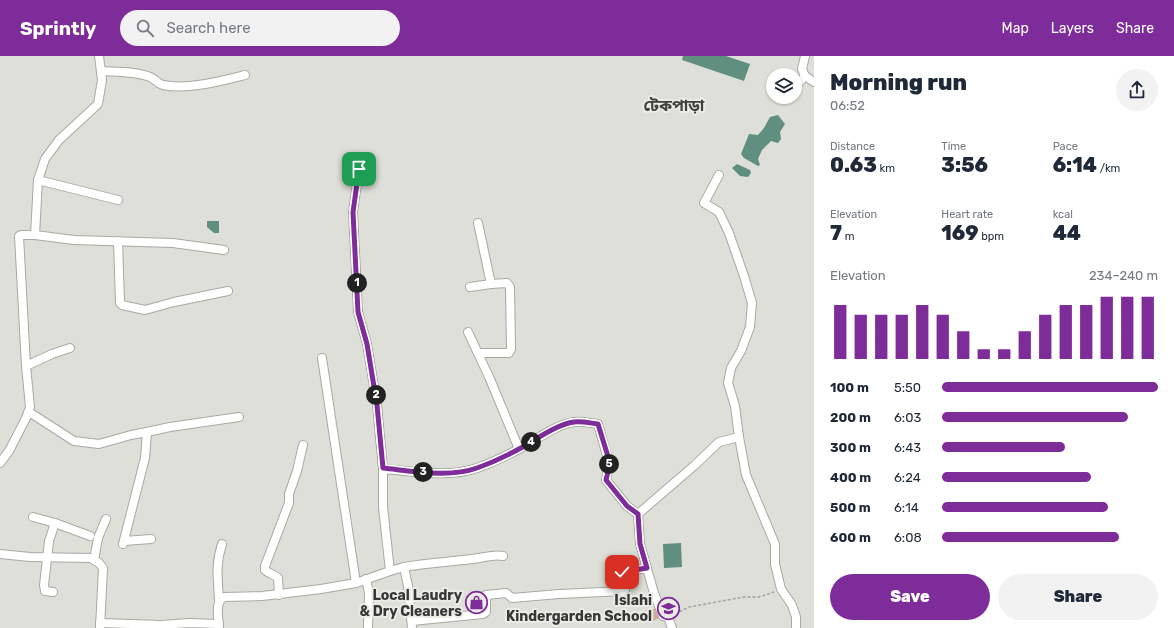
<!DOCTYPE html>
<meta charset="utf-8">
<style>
body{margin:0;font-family:Rubik,"Noto Sans Bengali",sans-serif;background:#f2f2f3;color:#1f2937;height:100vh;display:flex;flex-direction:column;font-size:15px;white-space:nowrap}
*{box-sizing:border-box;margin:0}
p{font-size:13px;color:#747a83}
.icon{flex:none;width:22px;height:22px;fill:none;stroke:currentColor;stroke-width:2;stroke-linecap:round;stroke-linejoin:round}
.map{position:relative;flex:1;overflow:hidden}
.details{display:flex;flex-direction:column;background:#fff;width:360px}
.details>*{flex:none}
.tools{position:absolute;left:766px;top:12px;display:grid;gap:8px}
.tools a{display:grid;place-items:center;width:36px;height:36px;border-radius:50%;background:#fff;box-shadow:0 1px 3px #0004;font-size:20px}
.pin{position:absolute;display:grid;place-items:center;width:34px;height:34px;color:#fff;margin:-17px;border-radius:8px;box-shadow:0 2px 6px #0006}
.km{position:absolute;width:20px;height:20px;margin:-10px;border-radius:50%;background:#222;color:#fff;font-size:11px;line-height:20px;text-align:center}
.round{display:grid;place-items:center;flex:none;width:42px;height:42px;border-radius:21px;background:#f2f2f3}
.head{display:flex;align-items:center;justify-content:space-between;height:68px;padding:0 16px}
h1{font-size:22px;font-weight:800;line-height:30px}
.figures{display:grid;grid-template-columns:repeat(3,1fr);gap:6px;height:68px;padding:4px 16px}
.figures div{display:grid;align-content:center}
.figures b{font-size:20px;font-weight:800}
.figures small{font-size:11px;font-weight:400}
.figures p{font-size:11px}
.chart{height:112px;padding:8px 16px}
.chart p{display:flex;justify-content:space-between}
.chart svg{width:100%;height:72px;margin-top:4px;stroke:#7f2c9b;stroke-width:6}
.button{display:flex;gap:8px;margin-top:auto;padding:8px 16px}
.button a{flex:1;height:46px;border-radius:24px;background:#7f2c9b;color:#fff;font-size:16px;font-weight:800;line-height:46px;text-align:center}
.button a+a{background:#f2f2f3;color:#1f2937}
ul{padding:0 16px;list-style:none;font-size:13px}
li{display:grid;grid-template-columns:64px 48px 1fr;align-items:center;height:30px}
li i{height:10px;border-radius:5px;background:#7f2c9b}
header{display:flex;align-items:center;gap:24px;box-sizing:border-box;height:56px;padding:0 20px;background:#7f2c9b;color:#fff}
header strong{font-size:19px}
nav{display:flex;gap:22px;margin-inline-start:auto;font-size:14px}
.search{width:280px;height:36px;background:#f2f2f3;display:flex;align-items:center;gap:10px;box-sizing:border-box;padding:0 14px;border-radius:22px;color:#747a83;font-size:15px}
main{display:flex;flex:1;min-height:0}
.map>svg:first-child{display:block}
.green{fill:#cfac9a}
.water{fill:#608f80}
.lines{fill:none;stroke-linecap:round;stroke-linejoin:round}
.street-casing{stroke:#a9a9a3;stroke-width:10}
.path{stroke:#a3a39e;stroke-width:1.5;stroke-dasharray:3 2;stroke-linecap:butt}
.street{stroke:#fff;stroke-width:8}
.route-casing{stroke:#fff;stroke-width:8}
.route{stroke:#7f2c9b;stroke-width:5}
.labels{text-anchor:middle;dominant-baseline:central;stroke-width:4;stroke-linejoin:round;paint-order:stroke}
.poi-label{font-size:14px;font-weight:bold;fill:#373735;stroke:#ebece5;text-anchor:end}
.quarter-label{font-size:16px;font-weight:bold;fill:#41423c;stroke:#ebece5}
</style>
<header>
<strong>Sprintly</strong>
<div class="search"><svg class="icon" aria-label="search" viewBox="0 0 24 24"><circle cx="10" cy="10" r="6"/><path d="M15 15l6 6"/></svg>Search here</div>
<nav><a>Map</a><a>Layers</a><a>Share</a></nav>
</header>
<main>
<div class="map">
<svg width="814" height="572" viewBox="0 0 814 572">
<rect width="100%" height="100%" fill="#dedfd8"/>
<polygon class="green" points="659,552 662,561 650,566 646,554"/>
<g class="water">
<polygon points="683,0 726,0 750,8 744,25 682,4"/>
<polygon points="778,59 785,68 780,76 781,83 778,87 771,85 762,94 758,103 760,109 758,110 744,102 741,98 749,78 758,79 764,72 770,61"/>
<polygon points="737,108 750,114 751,117 748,121 740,120 732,112"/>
<polygon points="207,165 219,165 219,177 214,177 207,171"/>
<polygon points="681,487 682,511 664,512 663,488"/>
</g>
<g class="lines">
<defs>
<g id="street">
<polyline points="805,0 802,13 805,20"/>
<path d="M101,15C117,16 135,15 150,21C155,23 158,28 163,29C188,34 221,25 245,19"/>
<polyline points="795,31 805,20 814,26"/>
<polyline points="359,113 353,156 358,256 367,288 377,349 383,413"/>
<polyline points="719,119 704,147 719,156 729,177 744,220 752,247 750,271 741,295 731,312 728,327 735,350 739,381 746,419 775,488 775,508 781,533 792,549 796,561 796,572"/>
<polyline points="38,124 118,144"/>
<polyline points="35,179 74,184 173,187 224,194"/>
<polyline points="118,185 120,247 122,249 145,254 174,246 228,235"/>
<polyline points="470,231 491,228"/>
<polyline points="468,276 490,323 519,393"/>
<polyline points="478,297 509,297 511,293 510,231 507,227 491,228 478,167"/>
<polyline points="322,302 356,527"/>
<polyline points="26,310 52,298 70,292"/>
<polyline points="29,356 74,385 99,388 131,379 147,376"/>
<polyline points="0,407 9,395 26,362 30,351 26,310 19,180 21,179 35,179 38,124 45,103 59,84 98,48 102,24 99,0"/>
<polyline points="638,458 640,488 654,537 663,560 668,561 672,572"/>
<polyline points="33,461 55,467 49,485 44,529 45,535 53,536"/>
<polyline points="55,467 90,480"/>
<polyline points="124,485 151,483"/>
<polyline points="123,488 145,402 147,376 170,371 239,361"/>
<polyline points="0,498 30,501 91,502 99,507 103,512 100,572"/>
<polyline points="94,504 98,482 106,463"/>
<path d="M404,511C427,507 449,506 472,503C483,502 493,498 503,500"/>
<polyline points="390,515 404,511 408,530 412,572"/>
<polyline points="366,523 369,537 368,572"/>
<path d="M279,539L278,522C274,518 269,518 265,514V510L289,447V438L297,415L303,389"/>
<path d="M219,544C218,522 215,510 222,488"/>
<polyline points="412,565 483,558 486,556 486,539 506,537 512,542 559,538 625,535 622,516 647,512"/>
<polyline points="100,567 161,569 189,567 219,568"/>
<path d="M219,572C219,562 214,547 224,541L262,540L321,533L356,527L390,515L383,451V413C412,415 449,422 477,412C491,407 506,400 519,393C534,385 557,368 574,366C582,365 590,367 598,368L609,407L606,424L627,450L638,458L695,409L719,386L739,381"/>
</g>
</defs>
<use href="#street" class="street-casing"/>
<polyline class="path" points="675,558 689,551 744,541 759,541 774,536"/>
<use href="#street" class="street"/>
</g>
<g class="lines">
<defs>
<path id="route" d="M359,113L353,156L358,256L367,288L377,349L383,412C412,415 449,422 477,412C491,407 506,400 519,393C534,385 557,368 574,366C582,365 590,367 598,368L610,407L606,424L627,450L638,458L640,488L647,512L622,516"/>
</defs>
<use href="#route" class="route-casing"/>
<use href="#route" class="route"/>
</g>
<defs>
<symbol id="shop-ring" viewBox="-11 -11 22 22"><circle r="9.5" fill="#ebece5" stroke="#7f2c9b" stroke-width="1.5"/><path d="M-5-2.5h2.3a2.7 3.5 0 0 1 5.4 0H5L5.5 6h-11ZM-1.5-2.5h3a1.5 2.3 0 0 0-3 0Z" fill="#7f2c9b"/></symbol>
<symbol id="school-ring" viewBox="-11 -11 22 22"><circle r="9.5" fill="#ebece5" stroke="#7f2c9b" stroke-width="1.5"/><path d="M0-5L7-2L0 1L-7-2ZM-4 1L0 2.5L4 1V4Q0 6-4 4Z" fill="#7f2c9b"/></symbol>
</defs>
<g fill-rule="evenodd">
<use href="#shop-ring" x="464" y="534" width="25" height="25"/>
<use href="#school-ring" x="656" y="540" width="25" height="25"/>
</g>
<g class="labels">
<g class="poi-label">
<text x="462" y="539">Local Laudry<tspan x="462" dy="16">&amp; Dry Cleaners</tspan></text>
<text x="652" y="544">Islahi<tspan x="652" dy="16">Kindergarden School</tspan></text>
</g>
<g class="quarter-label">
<text x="674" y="49">টেকপাড়া</text>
</g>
</g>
</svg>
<div class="tools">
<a><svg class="icon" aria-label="layers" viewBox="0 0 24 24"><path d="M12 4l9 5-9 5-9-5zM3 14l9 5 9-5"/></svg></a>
</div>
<div class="pin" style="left:359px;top:113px;background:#1e9e55"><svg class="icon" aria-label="arrive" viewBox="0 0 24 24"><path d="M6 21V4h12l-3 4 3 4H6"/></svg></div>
<div class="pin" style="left:622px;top:516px;background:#d93025"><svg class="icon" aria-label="check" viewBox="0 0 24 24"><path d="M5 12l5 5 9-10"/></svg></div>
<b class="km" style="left:357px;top:227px">1</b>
<b class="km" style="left:376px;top:339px">2</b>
<b class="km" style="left:423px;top:416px">3</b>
<b class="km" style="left:531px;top:386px">4</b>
<b class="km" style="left:609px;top:408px">5</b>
</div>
<section class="details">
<div class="head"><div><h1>Morning run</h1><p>06:52</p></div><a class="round"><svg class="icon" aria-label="share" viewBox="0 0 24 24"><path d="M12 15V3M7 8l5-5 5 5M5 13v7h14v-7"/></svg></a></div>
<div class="figures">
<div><p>Distance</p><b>0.63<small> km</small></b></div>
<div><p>Time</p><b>3:56</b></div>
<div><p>Pace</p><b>6:14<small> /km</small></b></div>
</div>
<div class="figures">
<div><p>Elevation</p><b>7<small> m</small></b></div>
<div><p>Heart rate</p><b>169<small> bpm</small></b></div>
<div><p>kcal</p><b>44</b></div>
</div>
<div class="chart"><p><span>Elevation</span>234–240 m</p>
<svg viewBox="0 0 160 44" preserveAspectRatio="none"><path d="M5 44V11M15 44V17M25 44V17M35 44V17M45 44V11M55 44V17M65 44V27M75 44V38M85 44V38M95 44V27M105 44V17M115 44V11M125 44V11M135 44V6M145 44V6M155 44V6"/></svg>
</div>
<ul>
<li><b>100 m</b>5:50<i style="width:100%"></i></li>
<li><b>200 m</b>6:03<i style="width:86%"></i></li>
<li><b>300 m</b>6:43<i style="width:57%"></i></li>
<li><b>400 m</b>6:24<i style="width:69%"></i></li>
<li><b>500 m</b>6:14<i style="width:77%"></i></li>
<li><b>600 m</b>6:08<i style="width:82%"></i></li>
</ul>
<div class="button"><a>Save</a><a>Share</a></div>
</section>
</main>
